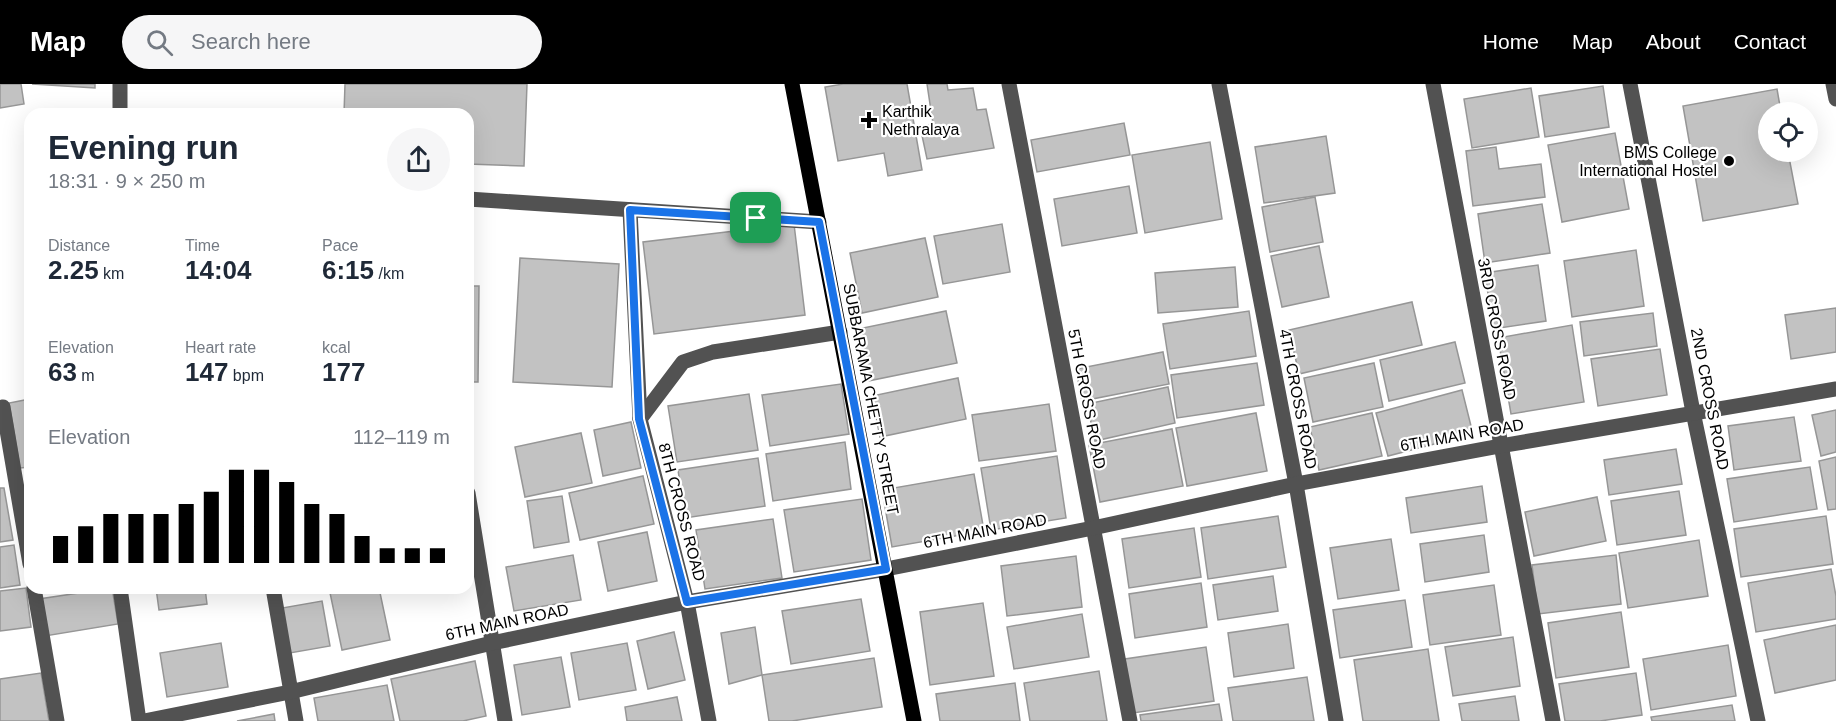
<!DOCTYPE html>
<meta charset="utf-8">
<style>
body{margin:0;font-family:Arial,sans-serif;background:#f6f6f7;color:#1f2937;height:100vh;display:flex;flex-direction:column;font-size:22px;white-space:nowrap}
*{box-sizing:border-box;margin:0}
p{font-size:20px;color:#747a83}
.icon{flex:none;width:33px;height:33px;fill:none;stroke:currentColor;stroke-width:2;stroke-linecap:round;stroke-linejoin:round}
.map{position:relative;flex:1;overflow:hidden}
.side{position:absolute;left:24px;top:24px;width:450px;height:486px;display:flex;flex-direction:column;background:#fff;border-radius:18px;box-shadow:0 6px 24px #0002}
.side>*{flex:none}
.fabs{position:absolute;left:1758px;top:18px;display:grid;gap:12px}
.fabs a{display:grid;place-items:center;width:60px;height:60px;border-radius:50%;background:#fff;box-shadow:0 6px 24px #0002;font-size:30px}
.pin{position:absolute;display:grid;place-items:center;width:51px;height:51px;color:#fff;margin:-26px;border-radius:12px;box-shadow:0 3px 9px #0006}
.round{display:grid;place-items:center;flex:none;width:63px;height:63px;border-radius:32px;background:#f6f6f7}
.head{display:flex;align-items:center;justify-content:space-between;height:102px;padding:0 24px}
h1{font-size:33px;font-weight:800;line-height:45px}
.figures{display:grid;grid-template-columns:repeat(3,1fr);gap:9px;height:102px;padding:6px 24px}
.figures div{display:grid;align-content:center}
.figures b{font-size:26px;font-weight:800}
.figures small{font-size:16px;font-weight:400}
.figures p{font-size:16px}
.chart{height:168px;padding:12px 24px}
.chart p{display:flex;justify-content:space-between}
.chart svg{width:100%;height:108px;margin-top:6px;stroke:#000;stroke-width:6}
header{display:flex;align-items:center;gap:36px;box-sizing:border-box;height:84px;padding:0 30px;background:#000;color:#fff}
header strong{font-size:28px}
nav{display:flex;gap:33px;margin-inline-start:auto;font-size:21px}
.search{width:420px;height:54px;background:#f6f6f7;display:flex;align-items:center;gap:15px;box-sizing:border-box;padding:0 21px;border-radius:33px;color:#747a83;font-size:22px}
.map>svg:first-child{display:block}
.building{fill:#c2c2c2;stroke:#969696;stroke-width:1.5}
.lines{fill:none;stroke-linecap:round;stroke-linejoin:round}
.minor{stroke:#525252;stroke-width:15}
.major{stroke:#000;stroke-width:15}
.route-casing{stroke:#fff;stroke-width:12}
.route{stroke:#1a73e8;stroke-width:8}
.poi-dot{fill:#000;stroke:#fff;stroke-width:2}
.labels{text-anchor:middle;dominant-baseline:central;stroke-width:4.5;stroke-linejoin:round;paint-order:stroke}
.poi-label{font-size:16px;fill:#000;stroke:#fff;text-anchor:start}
.street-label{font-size:16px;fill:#000;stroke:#fff}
</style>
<header>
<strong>Map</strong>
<div class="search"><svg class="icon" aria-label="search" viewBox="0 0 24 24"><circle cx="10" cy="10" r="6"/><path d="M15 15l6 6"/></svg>Search here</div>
<nav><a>Home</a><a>Map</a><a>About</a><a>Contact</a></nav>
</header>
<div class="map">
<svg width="1836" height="637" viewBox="0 0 1836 637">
<rect width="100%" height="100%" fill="#fff"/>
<g class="building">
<polygon points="0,0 21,0 24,20 0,24"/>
<polygon points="32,0 95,0 95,4"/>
<polygon points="345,0 527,0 524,82 468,80 468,30 344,30"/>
<polygon points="843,0 907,0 922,86 888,92 884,69 838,77 825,3"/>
<polygon points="927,0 947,0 948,6 973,4 977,26 986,25 994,64 927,75 920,42 933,40"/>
<polygon points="1603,2 1609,43 1545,53 1539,12"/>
<polygon points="1531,4 1539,53 1472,64 1464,15"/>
<polygon points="1777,5 1781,28 1768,28 1768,68 1788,68 1798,120 1703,137 1683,22"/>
<polygon points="1124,39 1130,71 1037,88 1031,56"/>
<polygon points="1615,49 1629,125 1562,138 1548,61"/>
<polygon points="1326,52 1335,109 1264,119 1255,63"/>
<polygon points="1210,58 1222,135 1145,149 1132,71"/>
<polygon points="1496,63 1499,85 1541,80 1545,113 1473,122 1466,67"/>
<polygon points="1129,102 1137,149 1062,162 1054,115"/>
<polygon points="1315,113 1323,158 1270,168 1262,123"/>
<polygon points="1542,120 1550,169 1485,179 1478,130"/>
<polygon points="794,140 805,231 654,250 643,158"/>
<polygon points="1002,140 1010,188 943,200 934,152"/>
<polygon points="925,154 938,213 862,229 850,169"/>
<polygon points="1319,162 1329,213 1282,223 1271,172"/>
<polygon points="1636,166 1644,222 1572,233 1564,177"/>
<polygon points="520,174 619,180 612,303 513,298"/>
<polygon points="1538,181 1546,237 1493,245 1485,189"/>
<polygon points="1235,183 1238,223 1158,229 1155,189"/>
<polygon points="468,202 479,202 478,298 468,298"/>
<polygon points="1412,218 1422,261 1299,290 1289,246"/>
<polygon points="1836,224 1836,268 1791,275 1785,231"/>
<polygon points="946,227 957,279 868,297 858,245"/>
<polygon points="1249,227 1256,272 1170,285 1163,240"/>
<polygon points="1653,229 1657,262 1584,272 1580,238"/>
<polygon points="1572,241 1584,318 1511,330 1498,254"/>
<polygon points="1455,258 1465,299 1389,317 1380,276"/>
<polygon points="1660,265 1667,311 1598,322 1591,275"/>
<polygon points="1163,268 1169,300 1082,317 1076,285"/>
<polygon points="1257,279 1264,321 1177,334 1171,291"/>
<polygon points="1374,279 1383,323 1313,338 1304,294"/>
<polygon points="958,294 966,335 880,353 872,312"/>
<polygon points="841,300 849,350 770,362 762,311"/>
<polygon points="1168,303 1175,339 1095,357 1087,320"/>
<polygon points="1462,306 1473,350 1388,372 1376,329"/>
<polygon points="749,310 758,366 677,378 668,322"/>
<polygon points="30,315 30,383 20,384 9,319"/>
<polygon points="1049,320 1056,367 979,377 972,331"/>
<polygon points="1836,326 1836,368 1821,372 1812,331"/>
<polygon points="1256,329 1267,387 1187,402 1176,344"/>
<polygon points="1372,329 1382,372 1319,386 1310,343"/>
<polygon points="1794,333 1801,377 1734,386 1728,342"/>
<polygon points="631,338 641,384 603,392 594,346"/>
<polygon points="1172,345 1183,402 1100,418 1089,361"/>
<polygon points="581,349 592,399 525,413 515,363"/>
<polygon points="845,358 851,405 773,417 766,370"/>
<polygon points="1676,365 1682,400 1609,411 1604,376"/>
<polygon points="1057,372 1066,434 991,446 981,384"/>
<polygon points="1836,373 1836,425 1828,426 1819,377"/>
<polygon points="758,374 765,422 685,434 678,386"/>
<polygon points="1810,383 1817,425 1734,438 1727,395"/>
<polygon points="974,390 984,447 892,463 882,406"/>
<polygon points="643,392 654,440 580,456 569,409"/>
<polygon points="1482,402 1487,438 1411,449 1406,414"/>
<polygon points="0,404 4,404 13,456 0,458"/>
<polygon points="1679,407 1686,451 1617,461 1611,417"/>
<polygon points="562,412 569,458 534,464 527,417"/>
<polygon points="1597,413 1606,457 1534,472 1525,428"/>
<polygon points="862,415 871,476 794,488 784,426"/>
<polygon points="1278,432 1286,483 1208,495 1201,444"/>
<polygon points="1826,432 1833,480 1741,493 1734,445"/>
<polygon points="773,435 782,494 705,505 696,446"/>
<polygon points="1194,444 1201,493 1129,504 1122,455"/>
<polygon points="647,448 657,497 608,507 598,458"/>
<polygon points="1484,451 1489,488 1425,498 1420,460"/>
<polygon points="1391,455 1399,506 1338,515 1330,464"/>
<polygon points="1699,456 1708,512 1628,524 1619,469"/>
<polygon points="14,461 20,501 0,504 0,463"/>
<polygon points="573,471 581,516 514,527 506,483"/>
<polygon points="1616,471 1621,520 1538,530 1532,481"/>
<polygon points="1076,472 1082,523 1007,532 1001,482"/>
<polygon points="1831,485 1836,512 1836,535 1756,548 1748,499"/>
<polygon points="1273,492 1278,527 1218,536 1213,501"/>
<polygon points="1201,499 1207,543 1135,554 1129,510"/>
<polygon points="1494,501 1501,551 1430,561 1423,511"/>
<polygon points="26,504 31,543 0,547 0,507"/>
<polygon points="112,504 118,540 45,552 39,515"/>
<polygon points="156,504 205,504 207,520 159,526"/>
<polygon points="329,504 379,504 390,556 342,566"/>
<polygon points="861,515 870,567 791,580 782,527"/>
<polygon points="1405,516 1412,563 1340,574 1333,526"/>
<polygon points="322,517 330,562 290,569 282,524"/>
<polygon points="983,519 994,592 930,601 920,528"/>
<polygon points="1621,528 1629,583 1556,594 1548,539"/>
<polygon points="1082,530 1089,573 1014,585 1007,543"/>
<polygon points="1288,540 1294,584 1234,593 1228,549"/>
<polygon points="1836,541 1836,596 1775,609 1764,556"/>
<polygon points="755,543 762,591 729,600 721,549"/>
<polygon points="674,548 685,596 648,605 637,557"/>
<polygon points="1513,553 1520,602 1453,612 1445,563"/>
<polygon points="221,559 228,603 167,613 160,569"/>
<polygon points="627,559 636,606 579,616 571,569"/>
<polygon points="1728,561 1736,612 1651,626 1643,575"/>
<polygon points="1206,563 1214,617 1133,629 1125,575"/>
<polygon points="1428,565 1439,637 1363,637 1354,576"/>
<polygon points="561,573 570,623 522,631 514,581"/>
<polygon points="874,574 882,623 792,637 769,637 762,591"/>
<polygon points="475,577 486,632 463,637 400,637 391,595"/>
<polygon points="1099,587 1107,637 1030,637 1024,599"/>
<polygon points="41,589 49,637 0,637 0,595"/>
<polygon points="1636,589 1642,631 1600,637 1565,637 1559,600"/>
<polygon points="1307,593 1314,637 1233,637 1228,604"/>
<polygon points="1015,599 1020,637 940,637 936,610"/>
<polygon points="387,601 394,637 318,637 314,614"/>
<polygon points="1515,612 1519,637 1462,637 1459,620"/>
<polygon points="677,613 682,637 627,637 625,623"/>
<polygon points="1219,620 1222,637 1141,637 1140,631"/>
<polygon points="1732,621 1735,637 1652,637 1651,633"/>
<polygon points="274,630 275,637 237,637"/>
</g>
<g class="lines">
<g class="minor">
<polyline points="1009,0 1130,637"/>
<polyline points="1219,0 1296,400 1336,637"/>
<polyline points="1433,0 1553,637"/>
<polyline points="1630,0 1693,328 1758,637"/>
<polyline points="1833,0 1836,15"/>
<polyline points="120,30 120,0"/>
<polyline points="468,115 819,138"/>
<polyline points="630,126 640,335 687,518 709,637"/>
<polyline points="3,323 30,480"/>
<polyline points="640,335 683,278 713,268 840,248"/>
<polyline points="468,409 505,637"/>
<polyline points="34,504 57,637"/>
<polyline points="120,504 139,637"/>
<polyline points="273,504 296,637"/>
<polyline points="144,637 290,608 492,559 687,518 886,485 1093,444 1296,400 1500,362 1836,305"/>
</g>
<polyline class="major" points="792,0 914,637"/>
</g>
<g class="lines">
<defs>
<polygon id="route" points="630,126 819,138 886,485 687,518 639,335"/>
</defs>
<use href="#route" class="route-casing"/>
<use href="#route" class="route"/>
</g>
<g class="poi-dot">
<path d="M866 27h6v6h6v6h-6v6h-6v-6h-6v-6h6z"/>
<circle cx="1729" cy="77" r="6"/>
</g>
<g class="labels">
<g class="poi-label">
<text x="882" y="27">Karthik<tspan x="882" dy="18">Nethralaya</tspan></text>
<text x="1717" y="68" text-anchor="end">BMS College<tspan x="1717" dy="18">International Hostel</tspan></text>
</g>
<g class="street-label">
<text transform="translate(1497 245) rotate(79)">3RD CROSS ROAD</text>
<text transform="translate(871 315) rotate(79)">SUBBARAMA CHETTY STREET</text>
<text transform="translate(1087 315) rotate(79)">5TH CROSS ROAD</text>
<text transform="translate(1298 315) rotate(79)">4TH CROSS ROAD</text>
<text transform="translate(1710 315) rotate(79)">2ND CROSS ROAD</text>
<text transform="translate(1462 351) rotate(-10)">6TH MAIN ROAD</text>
<text transform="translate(682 428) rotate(75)">8TH CROSS ROAD</text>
<text transform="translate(985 447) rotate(-11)">6TH MAIN ROAD</text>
<text transform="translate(507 538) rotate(-12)">6TH MAIN ROAD</text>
</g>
</g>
</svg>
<div class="fabs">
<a><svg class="icon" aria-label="locate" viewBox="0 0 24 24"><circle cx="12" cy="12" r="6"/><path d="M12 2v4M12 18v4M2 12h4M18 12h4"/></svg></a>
</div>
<div class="pin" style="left:756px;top:134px;background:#1e9e55"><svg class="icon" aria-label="arrive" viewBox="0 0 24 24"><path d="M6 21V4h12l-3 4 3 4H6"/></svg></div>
<section class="side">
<div class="head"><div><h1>Evening run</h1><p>18:31 · 9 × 250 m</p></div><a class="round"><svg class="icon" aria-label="share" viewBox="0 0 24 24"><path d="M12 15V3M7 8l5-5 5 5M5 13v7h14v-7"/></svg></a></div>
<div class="figures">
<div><p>Distance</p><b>2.25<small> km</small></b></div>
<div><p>Time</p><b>14:04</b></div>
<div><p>Pace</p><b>6:15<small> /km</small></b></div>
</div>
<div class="figures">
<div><p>Elevation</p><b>63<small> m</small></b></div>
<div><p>Heart rate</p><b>147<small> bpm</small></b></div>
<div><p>kcal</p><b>177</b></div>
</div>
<div class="chart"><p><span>Elevation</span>112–119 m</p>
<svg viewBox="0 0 160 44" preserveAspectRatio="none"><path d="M5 44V33M15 44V29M25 44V24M35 44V24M45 44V24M55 44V20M65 44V15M75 44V6M85 44V6M95 44V11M105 44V20M115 44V24M125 44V33M135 44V38M145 44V38M155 44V38"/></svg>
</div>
</section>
</div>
